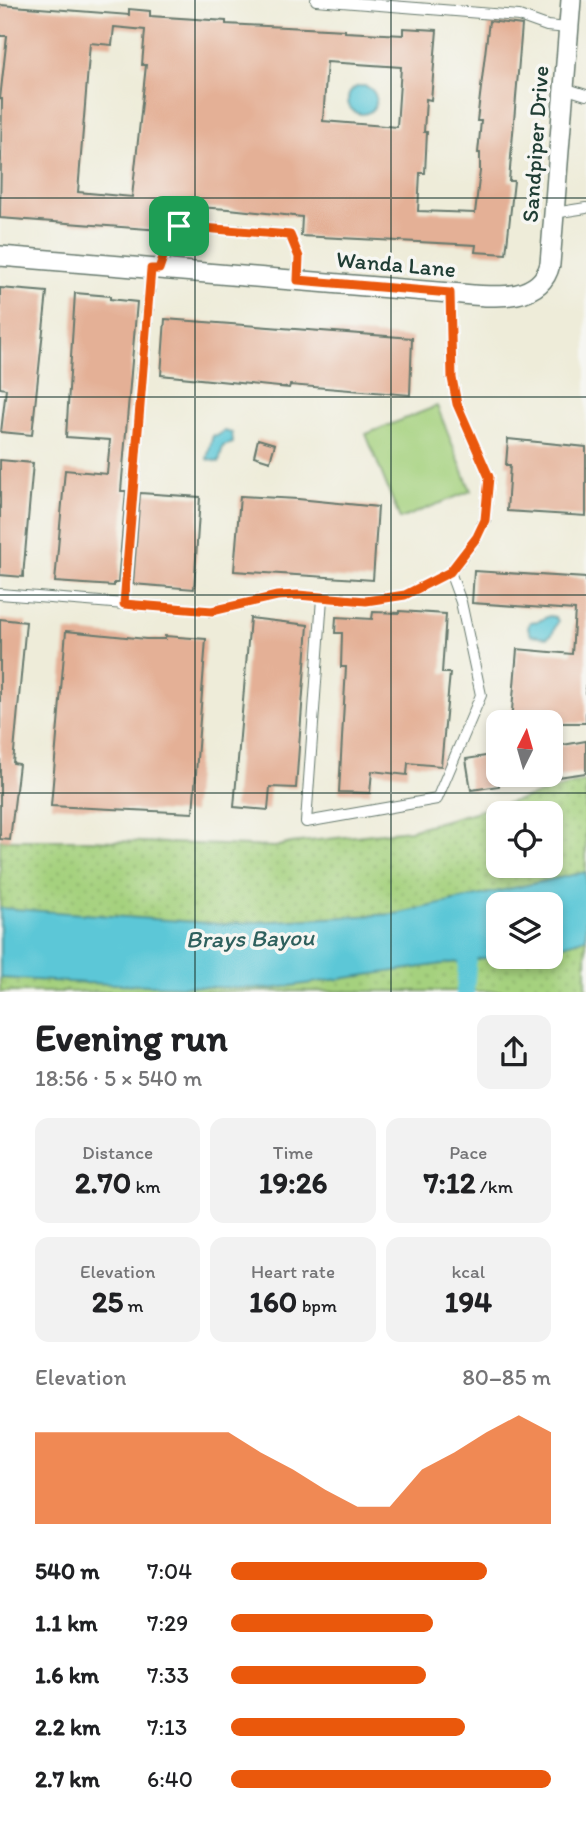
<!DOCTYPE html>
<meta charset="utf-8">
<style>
body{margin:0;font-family:Itim,sans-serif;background:#f2f2f2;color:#202124;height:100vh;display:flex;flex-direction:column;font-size:26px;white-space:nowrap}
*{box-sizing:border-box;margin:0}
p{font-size:23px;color:#757577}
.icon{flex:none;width:38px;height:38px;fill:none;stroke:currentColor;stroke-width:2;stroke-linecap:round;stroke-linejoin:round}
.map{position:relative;height:992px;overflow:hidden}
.details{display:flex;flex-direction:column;background:#fff;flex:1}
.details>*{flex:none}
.needle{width:46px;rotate:5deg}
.buttons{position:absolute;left:486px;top:710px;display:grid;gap:14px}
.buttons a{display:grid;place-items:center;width:77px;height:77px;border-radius:14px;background:#fff;box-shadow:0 4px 10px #0003;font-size:35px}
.pin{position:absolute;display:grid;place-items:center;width:60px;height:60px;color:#fff;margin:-30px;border-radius:14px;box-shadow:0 4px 10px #0006}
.round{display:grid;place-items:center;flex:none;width:74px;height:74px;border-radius:14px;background:#f2f2f2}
.headline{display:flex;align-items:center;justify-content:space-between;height:119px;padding:0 35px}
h1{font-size:38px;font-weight:800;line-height:52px}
.metrics{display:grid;grid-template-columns:repeat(3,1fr);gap:10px;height:119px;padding:7px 35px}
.metrics div{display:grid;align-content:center;border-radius:14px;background:#f2f2f2;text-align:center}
.metrics b{font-size:30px;font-weight:800}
.metrics small{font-size:19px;font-weight:400}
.metrics p{font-size:19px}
.chart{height:196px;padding:14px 35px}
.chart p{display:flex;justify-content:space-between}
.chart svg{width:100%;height:126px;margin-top:7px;fill:#ea580c;opacity:.7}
ul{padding:0 35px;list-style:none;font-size:23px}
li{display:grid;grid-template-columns:112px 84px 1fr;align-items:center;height:52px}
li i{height:18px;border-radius:9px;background:#ea580c}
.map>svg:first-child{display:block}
.grass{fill:url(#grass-dots);stroke:#628759;stroke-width:2;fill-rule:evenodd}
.park{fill:#a5d17e;stroke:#628759;stroke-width:2}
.water{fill:#5cc7d7;stroke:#3e8286;stroke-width:2}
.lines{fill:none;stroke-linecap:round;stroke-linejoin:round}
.canal{stroke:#5cc7d7;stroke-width:18}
.building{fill:#e4b096;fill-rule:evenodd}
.service-casing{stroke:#677a6e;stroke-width:12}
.minor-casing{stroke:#677a6e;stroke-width:22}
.service{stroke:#fff;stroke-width:10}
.minor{stroke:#fff;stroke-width:19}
.route-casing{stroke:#fff;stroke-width:14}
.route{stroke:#ea580c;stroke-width:9}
.grid{fill:none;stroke:#1f3d34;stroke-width:2;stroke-opacity:0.55}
.labels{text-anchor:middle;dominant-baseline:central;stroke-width:7;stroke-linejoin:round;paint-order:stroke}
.street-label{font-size:23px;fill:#1f3d34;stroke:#f6f6f2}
.water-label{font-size:24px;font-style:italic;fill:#2e605d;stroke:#f6f6f2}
</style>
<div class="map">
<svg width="586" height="992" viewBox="0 0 586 992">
<defs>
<pattern id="grass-dots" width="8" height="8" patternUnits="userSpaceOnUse" patternTransform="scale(1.75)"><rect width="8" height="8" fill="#a5d17e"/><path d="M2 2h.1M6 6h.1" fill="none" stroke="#8eb46e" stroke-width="1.8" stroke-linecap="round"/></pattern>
</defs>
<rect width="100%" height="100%" fill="#f6f6f2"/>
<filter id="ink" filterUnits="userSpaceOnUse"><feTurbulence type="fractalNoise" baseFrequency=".0143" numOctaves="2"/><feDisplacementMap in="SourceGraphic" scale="14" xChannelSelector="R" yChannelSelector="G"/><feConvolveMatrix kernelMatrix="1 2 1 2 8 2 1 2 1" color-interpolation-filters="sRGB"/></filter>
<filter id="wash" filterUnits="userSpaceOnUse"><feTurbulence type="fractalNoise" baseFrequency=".00686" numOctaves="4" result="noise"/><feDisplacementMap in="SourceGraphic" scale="28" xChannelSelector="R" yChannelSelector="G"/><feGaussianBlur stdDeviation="1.57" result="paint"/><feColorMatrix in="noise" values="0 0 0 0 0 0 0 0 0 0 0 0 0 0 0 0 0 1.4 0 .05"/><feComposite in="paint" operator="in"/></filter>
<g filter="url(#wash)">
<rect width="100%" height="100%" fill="#eeecd9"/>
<path class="grass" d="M586,781V991L0,992V840H87L275,847L291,843L410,830ZM499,814H551V866H499ZM499,905H551V957H499Z"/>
<polygon class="park" points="437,406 471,491 400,519 366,434"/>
<g class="water">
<circle cx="362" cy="100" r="14"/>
<polygon points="224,431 232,433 233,443 223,446 219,462 207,459 213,435 217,436"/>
<polygon points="549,616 555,617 558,621 552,634 547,637 531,635 528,628 530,622 539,621"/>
<polygon points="586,872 586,938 554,948 551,948 551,905 499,905 499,956 270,989 86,983 0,978 0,908 223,924 395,914"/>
</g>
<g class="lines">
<polyline class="canal" points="465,992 469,939"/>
</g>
<g id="blocks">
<g class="building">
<path d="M0,5L129,15V9L150,11V16L226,21V24L345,30V32L403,35V28L437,30L431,100L426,99L424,132H427L425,173H420L418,211L475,213L480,171V153H478L481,121H477L489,21L522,25L509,181H514L506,254L475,252L476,245L301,236L302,217L229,209L163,205L161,230L0,218L2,99H0L7,36H0ZM114,27L145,30L142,65H146L132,197L78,192L90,43L112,45ZM327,62L401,67L397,127L323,121Z"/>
<polygon points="0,288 47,292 32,435 1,432 6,389 0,388"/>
<polygon points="75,293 110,296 110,299 137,302 121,491 126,491 118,583 114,583 114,586 55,582 65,470 107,474 110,440 66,437"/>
<polygon points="165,319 412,338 410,395 290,385 289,388 161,375"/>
<polygon points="258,439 275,444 270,461 254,456"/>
<polygon points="508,439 586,447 586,516 507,511 510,465 506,465"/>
<polygon points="0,460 33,463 23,577 0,575"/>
<polygon points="140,493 200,497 194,589 133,584"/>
<polygon points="240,496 298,499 378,507 373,580 234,571"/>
<polygon points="474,571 586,578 586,723 511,723 517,649 572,654 575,610 472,603"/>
<polygon points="399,611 446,614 442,673 450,673 441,766 408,763 407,775 372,771 370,793 339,792 346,667 341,667 342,633 335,633 336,617 372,619 373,612 399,613"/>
<polygon points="250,618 308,625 296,788 270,787 268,810 234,807"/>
<polygon points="0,619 26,622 13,763 19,764 10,840 0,839"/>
<polygon points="66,631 146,639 165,639 165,636 206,639 193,813 51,806"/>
<polygon points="586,741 586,773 551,778 551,747"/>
<polygon points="499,754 499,786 471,790 466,759"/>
</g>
</g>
</g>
<g filter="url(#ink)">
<use href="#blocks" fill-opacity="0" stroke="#677a6e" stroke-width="2"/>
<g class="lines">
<defs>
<g id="service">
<polyline points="316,0 519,16 547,26 568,28"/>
<polyline points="564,88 586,95"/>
<polyline points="554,213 586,208"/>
<polyline points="159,269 172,231 179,226 290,235 299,257 298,280"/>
<polyline points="0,594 212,611 277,596 298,595 366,601 405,595 450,572 477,537 485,520 489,477 457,404 452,378 450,293"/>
<polyline points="322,598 306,822 437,799 481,695 461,602 450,572"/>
<polyline points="124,604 151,269"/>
</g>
<path id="minor" d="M0,256L450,293C483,295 540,307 550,264L571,0"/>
</defs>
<use href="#service" class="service-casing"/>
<use href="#minor" class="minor-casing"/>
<use href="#service" class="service"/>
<use href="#minor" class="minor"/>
</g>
</g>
<g class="lines" filter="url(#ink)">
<defs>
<polygon id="route" points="179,226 290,235 299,257 298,280 450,293 452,378 457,404 489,477 485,520 477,537 450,572 405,595 366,601 298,595 277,596 212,611 124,604 151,269 159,269 172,231"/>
</defs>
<use href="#route" class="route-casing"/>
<use href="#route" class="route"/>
</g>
<path class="grid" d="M195,0V992M391,0V992M0,198H586M0,397H586M0,595H586M0,793H586"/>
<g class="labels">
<g class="street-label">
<text transform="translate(535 144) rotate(-86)">Sandpiper Drive</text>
<text transform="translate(396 264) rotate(5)">Wanda Lane</text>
</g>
<g class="water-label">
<text transform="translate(250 938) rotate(-1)">Brays Bayou</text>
</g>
</g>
</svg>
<div class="buttons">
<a><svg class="needle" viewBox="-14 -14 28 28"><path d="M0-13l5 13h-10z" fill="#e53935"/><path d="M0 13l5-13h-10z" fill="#757577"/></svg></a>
<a><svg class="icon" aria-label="locate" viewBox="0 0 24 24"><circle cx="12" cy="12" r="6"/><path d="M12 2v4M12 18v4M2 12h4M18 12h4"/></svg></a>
<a><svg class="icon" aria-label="layers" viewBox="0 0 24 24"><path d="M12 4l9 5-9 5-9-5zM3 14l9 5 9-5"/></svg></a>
</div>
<div class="pin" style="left:179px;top:226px;background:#1e9e55"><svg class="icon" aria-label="arrive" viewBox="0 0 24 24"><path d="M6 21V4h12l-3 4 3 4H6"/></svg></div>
</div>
<section class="details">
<div class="headline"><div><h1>Evening run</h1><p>18:56 · 5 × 540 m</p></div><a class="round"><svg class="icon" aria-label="share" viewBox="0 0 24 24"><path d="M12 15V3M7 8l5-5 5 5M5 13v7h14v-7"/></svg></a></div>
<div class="metrics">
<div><p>Distance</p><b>2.70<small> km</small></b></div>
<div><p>Time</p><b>19:26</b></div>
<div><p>Pace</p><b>7:12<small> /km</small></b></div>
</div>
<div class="metrics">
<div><p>Elevation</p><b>25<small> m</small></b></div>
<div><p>Heart rate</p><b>160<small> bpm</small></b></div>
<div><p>kcal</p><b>194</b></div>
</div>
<div class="chart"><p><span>Elevation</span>80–85 m</p>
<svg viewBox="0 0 160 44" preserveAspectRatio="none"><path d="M0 44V12L10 12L20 12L30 12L40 12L50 12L60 12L70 19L80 25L90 32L100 38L110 38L120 25L130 19L140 12L150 6L160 12V44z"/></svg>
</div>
<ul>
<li><b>540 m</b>7:04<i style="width:80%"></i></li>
<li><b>1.1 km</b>7:29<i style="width:63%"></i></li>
<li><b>1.6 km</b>7:33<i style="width:61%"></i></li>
<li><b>2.2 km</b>7:13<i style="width:73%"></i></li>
<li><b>2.7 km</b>6:40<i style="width:100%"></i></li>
</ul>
</section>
